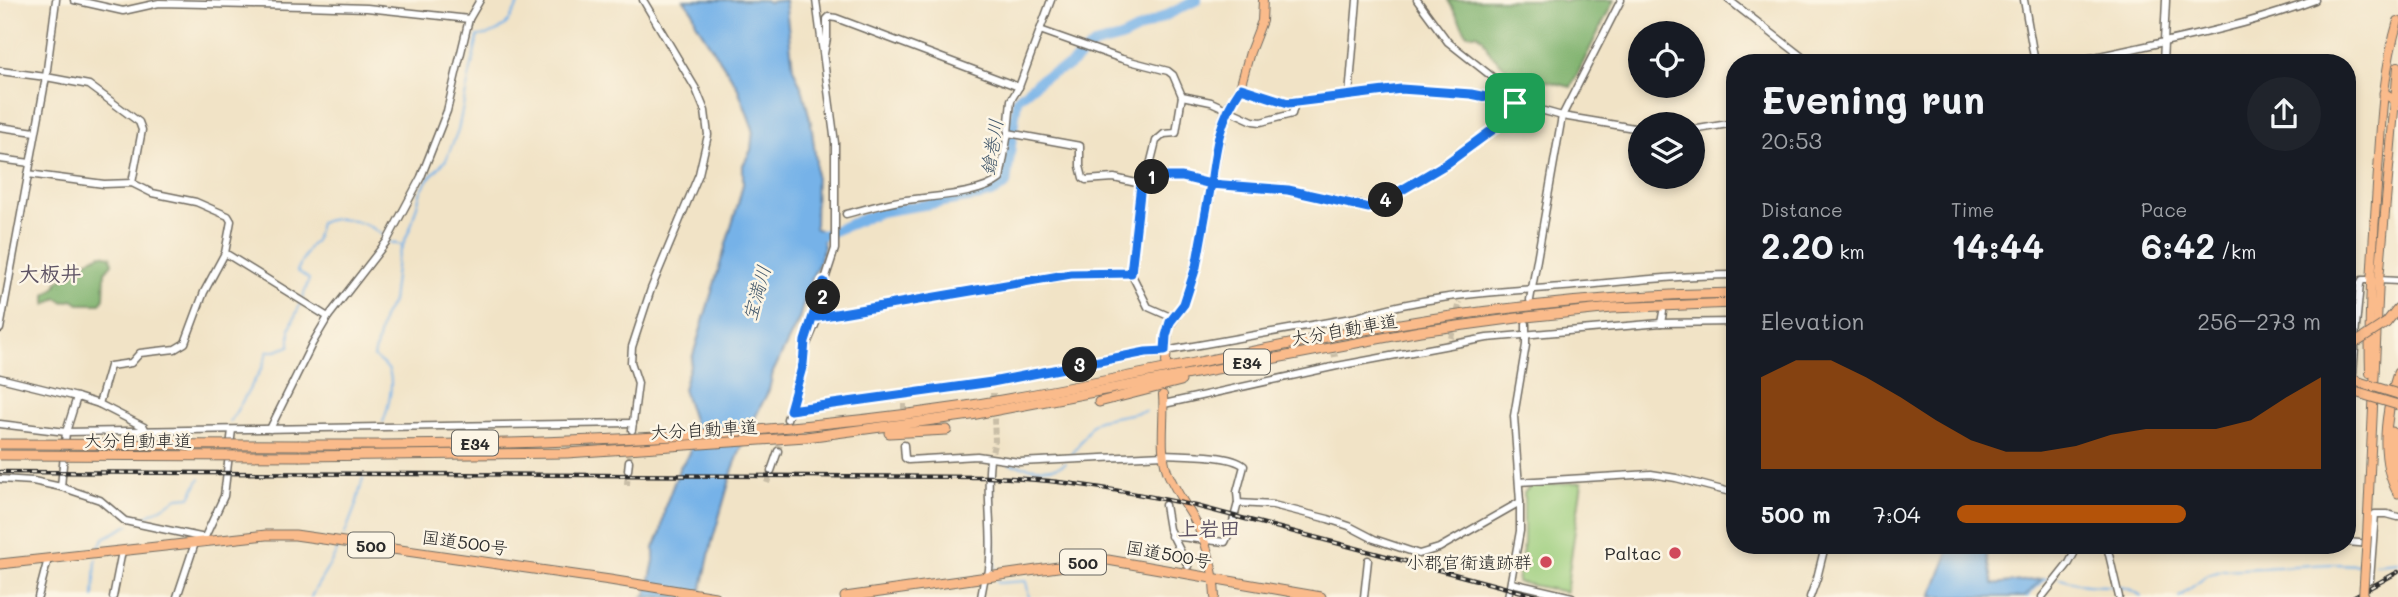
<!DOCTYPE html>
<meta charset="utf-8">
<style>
body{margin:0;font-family:Mali,"Klee One",sans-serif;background:#20242c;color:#f1f3f6;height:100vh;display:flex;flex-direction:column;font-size:26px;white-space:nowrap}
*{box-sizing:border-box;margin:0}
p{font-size:23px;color:#9ea1a6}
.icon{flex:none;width:38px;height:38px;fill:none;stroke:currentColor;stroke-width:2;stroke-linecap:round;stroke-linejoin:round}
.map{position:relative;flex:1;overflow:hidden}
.details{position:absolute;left:1726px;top:54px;width:630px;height:500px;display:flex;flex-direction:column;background:#171b24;border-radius:28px;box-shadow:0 4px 10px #0003}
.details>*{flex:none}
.fabs{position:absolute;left:1628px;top:21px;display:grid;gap:14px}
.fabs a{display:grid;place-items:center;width:77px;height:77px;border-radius:50%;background:#171b24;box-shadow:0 4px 10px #0003;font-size:35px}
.pin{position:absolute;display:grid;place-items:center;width:60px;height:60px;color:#fff;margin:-30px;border-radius:14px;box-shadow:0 4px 10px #0006}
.km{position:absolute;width:35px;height:35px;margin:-18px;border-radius:50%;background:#222;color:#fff;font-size:19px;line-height:35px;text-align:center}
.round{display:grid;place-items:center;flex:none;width:74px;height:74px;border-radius:37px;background:#20242c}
.head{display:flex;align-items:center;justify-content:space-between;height:119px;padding:0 35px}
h1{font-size:38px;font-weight:700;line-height:52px}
.metrics{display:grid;grid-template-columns:repeat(3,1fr);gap:10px;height:119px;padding:7px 35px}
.metrics div{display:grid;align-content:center}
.metrics b{font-size:35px;font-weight:700}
.metrics small{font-size:19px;font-weight:400}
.metrics p{font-size:19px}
.chart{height:196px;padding:14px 35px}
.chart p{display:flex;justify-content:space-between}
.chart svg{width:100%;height:126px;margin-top:7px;fill:#b45309;opacity:.7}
ul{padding:0 35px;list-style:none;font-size:23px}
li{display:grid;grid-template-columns:112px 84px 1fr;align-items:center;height:52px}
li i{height:18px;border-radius:9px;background:#b45309}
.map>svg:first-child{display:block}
.green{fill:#9cce7d;stroke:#647c54;stroke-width:2}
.forest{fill:#7db16c;stroke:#546e4c;stroke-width:2}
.water{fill:#76b2e8;stroke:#506e8a;stroke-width:2}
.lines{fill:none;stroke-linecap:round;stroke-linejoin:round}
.stream{stroke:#76b2e8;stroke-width:2}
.river{stroke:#76b2e8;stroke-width:10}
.minor-tunnel{stroke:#c9bea7;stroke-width:6;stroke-dasharray:6 3;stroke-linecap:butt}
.minor-casing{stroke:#706b61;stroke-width:9}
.major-casing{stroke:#706b61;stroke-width:10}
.highway-casing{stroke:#706b61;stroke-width:11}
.minor{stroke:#fff;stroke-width:6}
.major{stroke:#fabb8b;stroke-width:8}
.highway{stroke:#fabb8b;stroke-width:9}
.rail-casing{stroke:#2b2b2b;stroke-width:4.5}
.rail{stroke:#fcf5e5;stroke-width:2;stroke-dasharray:5;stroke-linecap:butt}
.major-bridge-casing{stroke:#706b61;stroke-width:10;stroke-linecap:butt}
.highway-bridge-casing{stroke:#706b61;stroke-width:11;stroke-linecap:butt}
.major-bridge{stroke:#fabb8b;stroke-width:8}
.highway-bridge{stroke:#fabb8b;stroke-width:9}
.route-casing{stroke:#fff;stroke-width:14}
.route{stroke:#1a73e8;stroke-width:9}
.poi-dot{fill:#d1495b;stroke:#fcf5e5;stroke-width:2.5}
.labels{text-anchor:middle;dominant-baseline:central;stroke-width:5;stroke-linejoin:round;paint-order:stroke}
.shield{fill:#fcf5e5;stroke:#6a6863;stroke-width:2}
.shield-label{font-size:16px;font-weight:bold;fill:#2b2b2b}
.street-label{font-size:18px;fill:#2b2b2b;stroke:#fcf5e5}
.poi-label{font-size:18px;fill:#2b2b2b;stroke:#fcf5e5;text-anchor:end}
.water-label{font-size:19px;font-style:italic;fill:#455a6d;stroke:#fcf5e5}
.quarter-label{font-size:21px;font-weight:bold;fill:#5e5364;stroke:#fcf5e5}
</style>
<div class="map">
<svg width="2398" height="597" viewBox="0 0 2398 597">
<rect width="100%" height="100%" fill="#fcf5e5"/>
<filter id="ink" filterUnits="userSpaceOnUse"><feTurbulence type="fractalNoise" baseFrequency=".0143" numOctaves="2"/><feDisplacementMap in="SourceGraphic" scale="14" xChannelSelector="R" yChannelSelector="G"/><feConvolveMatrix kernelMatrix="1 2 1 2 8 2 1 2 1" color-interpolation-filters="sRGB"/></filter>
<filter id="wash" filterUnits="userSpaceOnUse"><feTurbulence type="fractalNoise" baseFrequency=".00686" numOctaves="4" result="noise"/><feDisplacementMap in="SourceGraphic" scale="28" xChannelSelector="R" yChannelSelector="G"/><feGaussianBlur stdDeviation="1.57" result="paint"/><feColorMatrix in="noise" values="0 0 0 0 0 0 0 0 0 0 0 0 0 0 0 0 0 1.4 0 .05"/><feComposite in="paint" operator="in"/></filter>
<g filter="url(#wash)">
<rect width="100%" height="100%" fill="#f1e3c6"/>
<polygon class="green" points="1582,482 1566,592 1517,582 1524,543 1524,493 1530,486"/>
<g class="forest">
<polygon points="1448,0 1560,0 1565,2 1571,0 1614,0 1571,87 1539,79 1524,84 1517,83 1511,73 1490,53 1483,39 1477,34 1467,34"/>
<polygon points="101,254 111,256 112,264 105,272 104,298 100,304 79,304 73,300 64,302 57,298 46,305 46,295 56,287 59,280 73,275 78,265"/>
</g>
<g class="water">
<polygon points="684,0 765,0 768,2 785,0 793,68 803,91 811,123 816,161 815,228 819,230 824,246 818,265 809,284 799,319 773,372 769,390 749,429 733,469 712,542 700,597 643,597 647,593 654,561 654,548 661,532 665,507 680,467 690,453 695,426 683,389 738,204 743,184 743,165 751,150 753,129 737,86 696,23 693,12"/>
<polygon points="1951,546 1985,546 1993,584 2042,579 2025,597 1931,597"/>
</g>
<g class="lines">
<g class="stream">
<polyline points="389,242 401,245"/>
<path d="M303,297L309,279L297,271L309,247L315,241L320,223C339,214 371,222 385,238"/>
<polyline points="230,422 262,368 268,351 276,351 290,346 290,328 301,302"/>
<path d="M383,422C388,410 395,381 388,369C385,365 378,361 374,357L383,318L392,302L397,259L411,226L421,191L428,179L446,160L458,130L478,36C502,36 512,19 520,0"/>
<polyline points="1071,456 1091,426 1098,420 1146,411"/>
<path d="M1010,464C1028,467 1050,473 1066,463"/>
<polyline points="992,465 995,571"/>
<polyline points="138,521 178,498 190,497 200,478"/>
<polyline points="344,536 356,505 363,478"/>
<polyline points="98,549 104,538 129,525"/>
<polyline points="2375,564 2398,562"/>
<path d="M2059,578C2069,579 2077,584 2087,585C2105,587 2127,583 2142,597"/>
<polyline points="996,580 997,583 1026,581 1029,597"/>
<polyline points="94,597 96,559"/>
<path d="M311,597C320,579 332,564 339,546"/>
<polyline points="2027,597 2044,579 2054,579"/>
<polyline points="2179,597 2208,575 2224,570 2332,564 2362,565"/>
</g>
<polyline class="river" points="808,238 826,234 880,212 980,196 992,193 1006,184 1017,99 1044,77 1069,66 1094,45 1121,38 1197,0"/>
</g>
</g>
<g filter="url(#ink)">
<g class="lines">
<g class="minor-tunnel">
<polyline points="1329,327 1335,357"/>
<polyline points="1451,338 1460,302"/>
<polyline points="2352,396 2353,374"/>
<polyline points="904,418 904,404"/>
<polyline points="778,451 785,426"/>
<polyline points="990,460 995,441 993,393"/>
<polyline points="629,461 632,430"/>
<polyline points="767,483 771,471"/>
<polyline points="627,485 628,470"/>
</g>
<defs>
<g id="minor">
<polyline points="74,0 123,11 159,3 304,6 367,8 469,19"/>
<polyline points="1417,0 1448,42 1505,87 1515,103"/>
<polyline points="1729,0 1810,63"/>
<polyline points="2024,0 2035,63"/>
<polyline points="1040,30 1122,59 1168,71 1173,75 1182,96 1211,102 1253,121 1261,122 1292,114 1295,103"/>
<polyline points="824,54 827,38 827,19 829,17 836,18 1019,87"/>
<path d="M2068,63C2151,44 2236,30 2315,0"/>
<polyline points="2163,63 2166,0"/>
<polyline points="0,71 46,77"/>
<polyline points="46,77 89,85 139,122 142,130 132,183"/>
<polyline points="1240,88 1288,103 1401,89 1471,94 1498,98 1562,116 1640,129"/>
<polyline points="1349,96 1357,0"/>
<polyline points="0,127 35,132"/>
<polyline points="1692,130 1734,123"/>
<polyline points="1008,133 1080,146 1080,166 1083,178 1086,180 1114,178 1141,184"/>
<polyline points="0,159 30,163"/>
<polyline points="28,174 104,184 132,183 152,193 196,202 228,216 231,221 225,253 204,292 185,343 175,349 140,353 131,363 110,366 99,404 77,397 66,432 61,487"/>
<polyline points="1147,177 1156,141 1164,134 1176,133 1182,96"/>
<path d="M846,214C862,210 878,205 894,202C922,196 978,197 1000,179L1008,133L1011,100L1019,87L1051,0"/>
<polyline points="225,253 328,317"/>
<polyline points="1131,273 1148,307 1173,318"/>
<polyline points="2379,280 2398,281"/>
<polyline points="1530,300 1562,116 1621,0"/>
<polyline points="818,318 1071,274 1131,273 1141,184 1147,177 1175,176 1211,184 1288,190 1373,207 1446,164 1525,106"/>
<polyline points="1661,323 1663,312"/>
<polyline points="0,329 46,77 56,0"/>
<polyline points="2355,337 2360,284 2362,280 2371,280"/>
<polyline points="807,344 818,318 824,288"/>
<polyline points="2353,374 2355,348"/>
<polyline points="0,378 77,397"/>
<polyline points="99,404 144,427 146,431"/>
<polyline points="1164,404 1337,366 1487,338 1661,323 1734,322"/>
<polyline points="790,410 803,364 805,341 835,249 835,143 816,0"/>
<path d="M787,419L790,410L992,382L1146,352L1165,351L1357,317C1423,295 1494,292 1563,287C1620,282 1677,275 1734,275"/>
<polyline points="0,424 66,432 633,423"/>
<polyline points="270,429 312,344 328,317 387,241 421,177 447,111 469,19 480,0"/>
<polyline points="632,430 638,383 631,362 632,347 651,289 699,174 708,135 705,111 696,89 643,0"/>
<polyline points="904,445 905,458 908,460 977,456 1019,462 1164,455"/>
<path d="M1164,454C1183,455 1231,454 1244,466L1237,492L1238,503L1273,505L1328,519L1349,526L1374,539L1419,554L1439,548L1520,502"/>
<polyline points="2347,464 2352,399"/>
<polyline points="628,470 629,461"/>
<polyline points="771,471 778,451"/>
<polyline points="0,479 33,481 61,487 100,500 125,521 205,538"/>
<polyline points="1519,482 1651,474 1676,478 1734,493"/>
<polyline points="1165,505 1169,529 1188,566"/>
<polyline points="1171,536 1225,542 1231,529 1238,503"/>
<polyline points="204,539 224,496 232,430"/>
<polyline points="2347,542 2371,544"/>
<polyline points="2107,546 2119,597"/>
<path d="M988,576C995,537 985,498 990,460"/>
<polyline points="2370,580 2375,514 2387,514 2398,517"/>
<polyline points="1512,583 1572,597"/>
<polyline points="38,597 48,559"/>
<polyline points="113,597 122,551"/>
<polyline points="177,597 195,543"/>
<polyline points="981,597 985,576"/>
<polyline points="1364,597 1368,560"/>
<polyline points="1508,597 1520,531 1520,502 1514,416 1526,345 1526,324"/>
<polyline points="1810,597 1817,578 1825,546"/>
<polyline points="2042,597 2069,563 2078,546"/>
</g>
<g id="major">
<polyline points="1166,362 1168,328 1184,304 1201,246 1222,123 1227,109 1240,88 1250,52 1262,21 1263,0"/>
<path d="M2370,373C2368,311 2373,248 2377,186C2381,130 2382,74 2398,21"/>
<path d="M1163,395C1165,419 1159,448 1167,471C1173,486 1182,500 1191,514C1206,539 1214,568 1215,597"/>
<polyline points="2367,536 2379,280 2398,66"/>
</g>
<g id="highway">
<polyline points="2384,93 2398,102"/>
<polyline points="2386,323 2398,308"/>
<polyline points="2347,345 2360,340"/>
<path d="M2398,373C2386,411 2378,457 2398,493"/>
<polyline points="1099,402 1181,381"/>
<polyline points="2392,432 2393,461 2398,476"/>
<polyline points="889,433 947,430"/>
<path d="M299,445C522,446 745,439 966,406C1090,386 1213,358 1337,335C1468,310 1601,295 1734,293"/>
<polyline points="300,456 567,453 806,437 971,415 1420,331 1517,318 1612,308 1734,303"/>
<polyline points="0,564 266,535 295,535 610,580 715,597"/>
<polyline points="845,597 1108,560 1321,597"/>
</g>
</defs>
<use href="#minor" class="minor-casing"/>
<use href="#major" class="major-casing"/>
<use href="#highway" class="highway-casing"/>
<use href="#minor" class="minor"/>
<use href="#major" class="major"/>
<use href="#highway" class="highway"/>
<defs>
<g id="rail">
<path d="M0,472L988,477C1059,479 1127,491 1196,506L1541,597"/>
<polyline points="2353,597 2398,572"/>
</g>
</defs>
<use href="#rail" class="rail-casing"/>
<use href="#rail" class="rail"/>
<defs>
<polyline id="major-bridge" points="2363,597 2367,536"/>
<g id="highway-bridge">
<polyline points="2360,340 2386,323"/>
<polyline points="2356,381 2398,394"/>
<polyline points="2355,392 2398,405"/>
<polyline points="0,444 299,445"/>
<polyline points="0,455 300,456"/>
</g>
</defs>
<use href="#major-bridge" class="major-bridge-casing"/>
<use href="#highway-bridge" class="highway-bridge-casing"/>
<use href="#major-bridge" class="major-bridge"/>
<use href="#highway-bridge" class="highway-bridge"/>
</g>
</g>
<g class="lines" filter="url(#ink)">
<defs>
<path id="route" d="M1515,103L1471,94L1401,89L1288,103L1241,88C1219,120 1216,147 1211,184L1182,177H1147L1141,184L1131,273L1071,274L818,317L823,301L824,282L805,341L803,364L790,410L992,382L1146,352L1165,351L1166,336L1170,322L1184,304L1196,267L1211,184L1288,190L1369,208L1373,207L1446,164L1525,106L1515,103"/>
</defs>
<use href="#route" class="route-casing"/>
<use href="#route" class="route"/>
</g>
<g class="poi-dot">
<circle cx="1675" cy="553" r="7"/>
<circle cx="1546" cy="562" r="7"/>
</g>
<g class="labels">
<g class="shield">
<rect x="1224" y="349.5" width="46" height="25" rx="5"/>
<rect x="452" y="430.5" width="46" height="25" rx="5"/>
<rect x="348" y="532.5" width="46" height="25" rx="5"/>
<rect x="1060" y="549.5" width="46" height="25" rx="5"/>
</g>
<g class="shield-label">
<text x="1247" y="362">E34</text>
<text x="475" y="443">E34</text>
<text x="371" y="545">500</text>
<text x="1083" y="562">500</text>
</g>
<g class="street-label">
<text transform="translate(1344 329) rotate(-10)">大分自動車道</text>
<text transform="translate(704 429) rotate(-3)">大分自動車道</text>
<text x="138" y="440">大分自動車道</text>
<text transform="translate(465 542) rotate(8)">国道500号</text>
<text transform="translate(1169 554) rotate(10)">国道500号</text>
</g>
<g class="poi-label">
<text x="1661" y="553">Paltac</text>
<text x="1532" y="562">小郡官衛遺跡群</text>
</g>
<g class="water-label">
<text transform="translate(991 147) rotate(-81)">鎗巻川</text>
<text transform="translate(756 293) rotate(-74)">宝満川</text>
</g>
<g class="quarter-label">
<text x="50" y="272">大板井</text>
<text x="1209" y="527">上岩田</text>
</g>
</g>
</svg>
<div class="fabs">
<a><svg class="icon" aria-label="locate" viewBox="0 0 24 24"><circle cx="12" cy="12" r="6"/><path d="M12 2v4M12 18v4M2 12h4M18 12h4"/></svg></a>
<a><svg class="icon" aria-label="layers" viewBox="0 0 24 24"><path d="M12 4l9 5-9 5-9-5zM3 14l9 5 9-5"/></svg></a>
</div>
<div class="pin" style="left:1515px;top:103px;background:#1e9e55"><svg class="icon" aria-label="arrive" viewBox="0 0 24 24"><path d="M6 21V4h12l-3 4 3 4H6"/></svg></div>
<b class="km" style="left:1152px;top:177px">1</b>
<b class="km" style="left:823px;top:297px">2</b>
<b class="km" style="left:1080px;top:365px">3</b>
<b class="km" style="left:1386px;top:200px">4</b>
<section class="details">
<div class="head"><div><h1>Evening run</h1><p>20:53</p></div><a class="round"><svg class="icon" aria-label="share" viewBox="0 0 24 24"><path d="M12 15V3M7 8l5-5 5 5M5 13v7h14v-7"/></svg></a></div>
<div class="metrics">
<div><p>Distance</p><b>2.20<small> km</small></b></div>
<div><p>Time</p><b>14:44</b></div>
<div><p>Pace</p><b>6:42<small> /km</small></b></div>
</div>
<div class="chart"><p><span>Elevation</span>256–273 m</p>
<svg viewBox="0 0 160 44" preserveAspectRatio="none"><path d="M0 44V12L10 6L20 6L30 12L40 19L50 27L60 34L70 38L80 38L90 36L100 32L110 30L120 30L130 30L140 27L150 19L160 12V44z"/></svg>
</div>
<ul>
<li><b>500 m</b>7:04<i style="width:63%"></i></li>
</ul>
</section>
</div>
